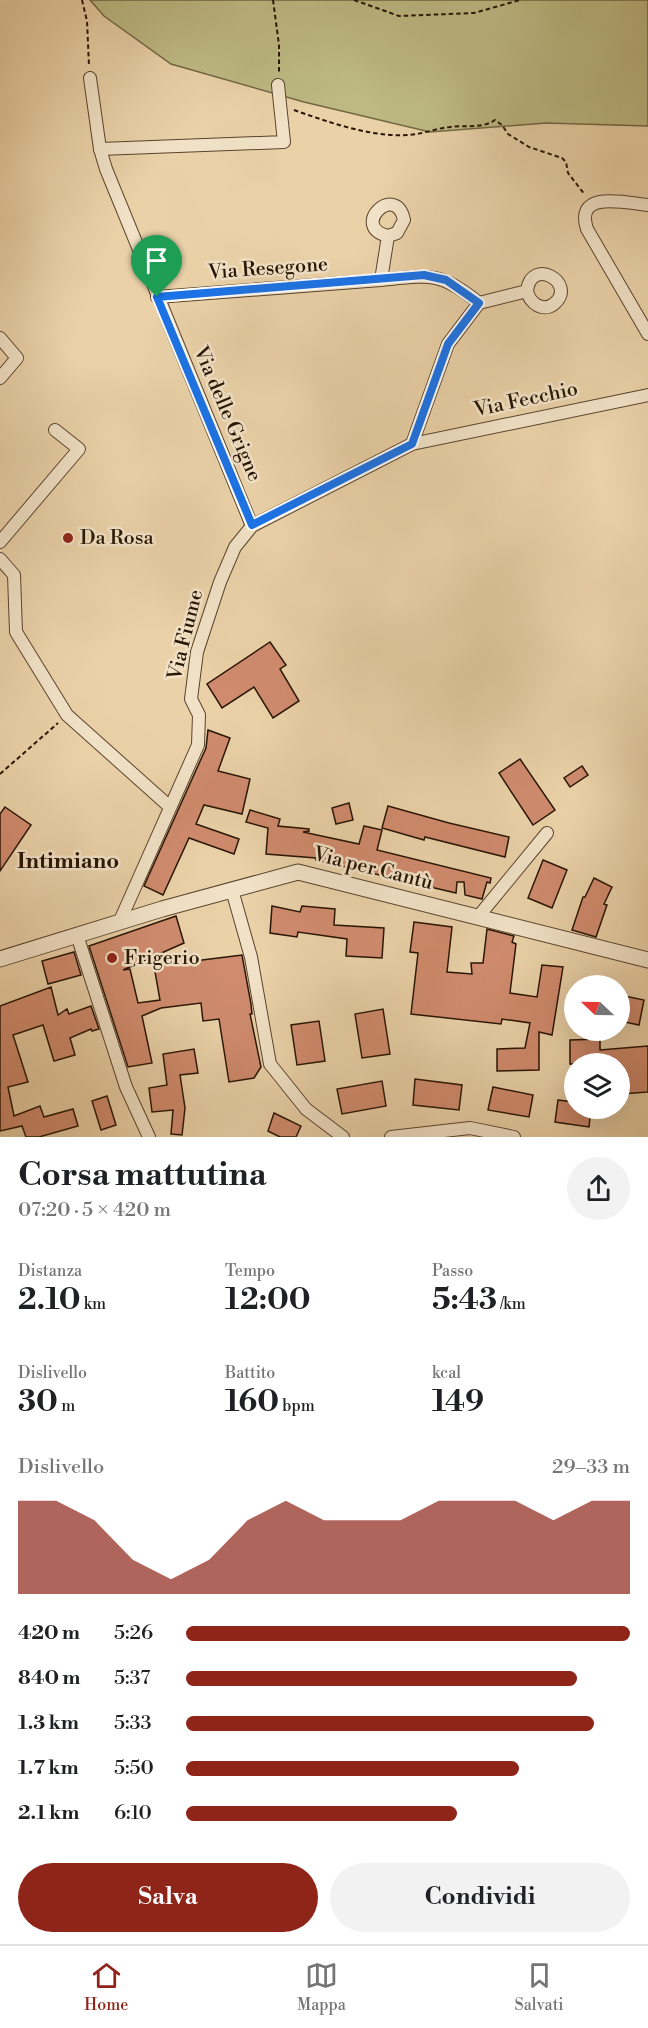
<!DOCTYPE html>
<html lang="it">
<meta charset="utf-8">
<style>
body{margin:0;font-family:"Libre Bodoni",serif;background:#f2f2f2;color:#202124;height:100vh;display:flex;flex-direction:column;font-size:22px;white-space:nowrap}
*{box-sizing:border-box;margin:0}
p{font-size:20px;color:#757577}
.icon{flex:none;width:33px;height:33px;fill:none;stroke:currentColor;stroke-width:2;stroke-linecap:round;stroke-linejoin:round}
.map{position:relative;height:1137px;overflow:hidden}
.sheet{display:flex;flex-direction:column;background:#fff;flex:1}
.sheet>*{flex:none}
.needle{width:39px;rotate:292deg}
.controls{position:absolute;left:564px;top:975px;display:grid;gap:12px}
.controls a{display:grid;place-items:center;width:66px;height:66px;border-radius:50%;background:#fff;box-shadow:0 6px 24px #0002;font-size:30px}
.pin{position:absolute;display:grid;place-items:center;width:51px;height:51px;color:#fff;margin:-62px -26px;border-radius:50% 50% 50% 0;rotate:-45deg;box-shadow:0 0 6px #0007}
.pin .icon{rotate:45deg}
.round{display:grid;place-items:center;flex:none;width:63px;height:63px;border-radius:32px;background:#f2f2f2}
.summary{display:flex;align-items:center;justify-content:space-between;height:102px;padding:0 18px}
h1{font-size:33px;font-weight:700;line-height:45px}
.metrics{display:grid;grid-template-columns:repeat(3,1fr);gap:9px;height:102px;padding:6px 18px}
.metrics div{display:grid;align-content:center}
.metrics b{font-size:30px;font-weight:700}
.metrics small{font-size:16px;font-weight:400}
.metrics p{font-size:16px}
.chart{height:168px;padding:12px 18px}
.chart p{display:flex;justify-content:space-between}
.chart svg{width:100%;height:108px;margin-top:6px;fill:#8f2418;opacity:.7}
.primary-button{display:flex;gap:12px;margin-top:auto;padding:12px 18px}
.primary-button a{flex:1;height:69px;border-radius:36px;background:#8f2418;color:#fff;font-size:24px;font-weight:700;line-height:69px;text-align:center}
.primary-button a+a{background:#f2f2f2;color:#202124}
ul{padding:0 18px;list-style:none;font-size:20px}
li{display:grid;grid-template-columns:96px 72px 1fr;align-items:center;height:45px}
li i{height:15px;border-radius:8px;background:#8f2418}
.tab-bar{display:flex;justify-content:space-around;align-items:center;height:84px;border-top:2px solid #e0e0e0;background:#fff;font-size:16px;color:#757577}
.tab-bar a{display:grid;justify-items:center;gap:3px}
.tab-bar .active{color:#8f2418}
.map>svg:first-child{display:block}
.green{fill:#bdb983;stroke:#736744;stroke-width:1.5}
.building{fill:#d08b6e;stroke:#291504;stroke-width:1.5}
.lines{fill:none;stroke-linecap:round;stroke-linejoin:round}
.minor-casing{stroke:#59442d;stroke-width:14}
.tertiary-casing{stroke:#59442d;stroke-width:17}
.path{stroke:#291504;stroke-width:2;stroke-dasharray:4.5 3;stroke-linecap:butt}
.minor{stroke:#f1e1c6;stroke-width:12}
.tertiary{stroke:#f1e1c6;stroke-width:15}
.route-casing{stroke:#fff;stroke-width:12}
.route{stroke:#1a73e8;stroke-width:8}
.poi-dot{fill:#8f2418;stroke:#f1e1c6;stroke-width:2}
.labels{text-anchor:middle;dominant-baseline:central;stroke-width:5;stroke-linejoin:round;paint-order:stroke}
.street-label{font-size:20px;fill:#291504;stroke:#f1e1c6}
.poi-label{font-size:20px;fill:#291504;stroke:#f1e1c6;text-anchor:start}
.quarter-label{font-size:22px;font-weight:bold;fill:#291504;stroke:#f1e1c6}
</style>
<div class="map">
<svg width="648" height="1137" viewBox="0 0 648 1137">
<rect width="100%" height="100%" fill="#ead1a8"/>
<filter id="stains"><feTurbulence type="fractalNoise" baseFrequency=".00333" numOctaves="4"/><feColorMatrix values="0 0 0 0 .2 0 0 0 0 .09 0 0 0 0 .02 0 0 0 .5 -.17"/></filter>
<radialGradient id="worn" r=".72"><stop offset=".6" stop-color="#630" stop-opacity="0"/><stop offset="1" stop-color="#630" stop-opacity=".3"/></radialGradient>
<polygon class="green" points="90,0 648,0 648,126 546,123 430,132 304,102 171,64 104,16"/>
<g class="building">
<polygon points="270,642 286,665 280,669 299,701 273,718 254,687 222,708 207,684"/>
<polygon points="208,730 230,738 218,771 250,779 242,814 204,805 196,824 239,839 234,854 189,838 163,895 144,886 206,748"/>
<polygon points="520,759 555,810 533,825 499,773"/>
<polygon points="582,766 588,775 570,787 564,778"/>
<polygon points="349,803 353,820 336,824 332,808"/>
<polygon points="388,806 449,823 509,837 505,857 425,837 424,840 382,828"/>
<polygon points="5,807 31,825 0,871 0,814"/>
<polygon points="250,810 280,819 278,826 309,829 309,831 303,832 359,844 364,826 382,830 377,850 491,878 490,883 487,882 482,899 465,895 464,882 457,882 456,893 316,860 316,858 266,854 268,828 246,822"/>
<polygon points="543,860 567,870 552,908 528,898"/>
<polygon points="594,878 612,887 604,904 607,905 596,937 572,930 583,897 585,897"/>
<polygon points="272,906 300,912 302,906 335,909 334,925 384,928 382,958 346,956 347,939 298,932 297,937 270,933"/>
<polygon points="176,916 184,943 123,970 130,969 138,1003 160,1000 154,966 242,955 251,1004 252,1014 250,1014 261,1067 254,1078 229,1082 219,1019 203,1021 201,1003 161,1008 142,1016 152,1063 128,1067 89,946"/>
<polygon points="414,922 452,927 447,972 472,974 471,963 483,963 487,929 514,936 512,942 516,944 510,993 537,997 542,965 563,967 552,1035 539,1032 539,1070 497,1071 497,1049 525,1048 530,1023 502,1019 501,1024 411,1014 418,953 410,952"/>
<polygon points="74,952 81,975 48,984 42,961"/>
<polygon points="51,987 58,1015 67,1009 69,1014 91,1006 99,1029 92,1031 91,1029 70,1038 75,1055 54,1061 43,1025 13,1035 28,1082 8,1087 14,1116 40,1106 44,1117 73,1109 78,1126 39,1137 26,1137 22,1126 0,1131 0,1006"/>
<polygon points="620,995 644,1000 639,1025 620,1021"/>
<polygon points="383,1009 390,1054 362,1058 355,1014"/>
<polygon points="319,1021 325,1061 297,1065 291,1025"/>
<polygon points="600,1039 600,1050 648,1046 648,1092 621,1094 620,1064 570,1064 570,1040"/>
<polygon points="194,1049 198,1073 180,1075 185,1108 182,1135 171,1134 173,1110 152,1112 149,1088 167,1085 163,1054"/>
<polygon points="415,1079 462,1085 459,1110 413,1105"/>
<polygon points="382,1081 386,1106 342,1114 337,1089"/>
<polygon points="493,1087 533,1095 529,1117 488,1110"/>
<polygon points="107,1096 116,1125 101,1130 92,1101"/>
<polygon points="558,1100 574,1102 574,1108 591,1108 589,1127 555,1122"/>
<polygon points="274,1113 301,1126 296,1137 280,1137 268,1131"/>
</g>
<g class="lines">
<defs>
<g id="minor">
<polyline points="90,78 100,149 106,169 252,526"/>
<polyline points="100,149 284,142 278,85"/>
<path d="M648,205C627,203 574,189 587,229L648,334"/>
<path d="M388,236C349,227 396,181 404,220L397,233L388,236L381,280C429,275 440,271 479,303"/>
<polyline points="157,297 381,280"/>
<polyline points="0,338 17,358 0,378"/>
<path d="M412,444L448,344L479,303L527,291C530,304 544,313 555,303C577,283 531,256 527,291"/>
<polyline points="0,542 79,449 55,430"/>
<polyline points="0,559 14,575 16,632 67,715 170,807"/>
<polyline points="232,890 251,957 270,1064 306,1109 343,1137"/>
<polyline points="478,917 547,833"/>
<polyline points="119,923 198,745 199,715 191,699 197,652 220,582 235,547 252,526 412,444 648,395"/>
<polyline points="77,935 126,1087 149,1137"/>
<polyline points="391,1137 470,1128 514,1137"/>
</g>
<polyline id="tertiary" points="0,959 162,909 298,872 648,960"/>
</defs>
<use href="#minor" class="minor-casing"/>
<use href="#tertiary" class="tertiary-casing"/>
<g class="path">
<polyline points="82,0 87,21 89,66"/>
<polyline points="273,0 279,45 279,72"/>
<polyline points="354,0 399,16 474,13 520,0"/>
<path d="M294,110C331,123 378,140 417,134C428,132 439,128 450,127C465,125 482,129 495,120L502,125L508,134L529,147L562,158L566,162L568,173L585,195"/>
<polyline points="0,774 58,723"/>
</g>
<use href="#minor" class="minor"/>
<use href="#tertiary" class="tertiary"/>
</g>
<g class="lines">
<defs>
<polygon id="route" points="424,275 446,280 479,303 448,344 412,444 252,525 157,297"/>
</defs>
<use href="#route" class="route-casing"/>
<use href="#route" class="route"/>
</g>
<g class="poi-dot">
<circle cx="68" cy="538" r="6"/>
<circle cx="112" cy="958" r="6"/>
</g>
<g class="labels">
<g class="street-label">
<text transform="translate(268 269) rotate(-4)">Via Resegone</text>
<text transform="translate(526 400) rotate(-12)">Via Fecchio</text>
<text transform="translate(227 414) rotate(67)">Via delle Grigne</text>
<text transform="translate(186 635) rotate(-76)">Via Fiume</text>
<text transform="translate(373 869) rotate(14)">Via per Cantù</text>
</g>
<g class="poi-label">
<text x="80" y="538">Da Rosa</text>
<text x="124" y="958">Frigerio</text>
</g>
<g class="quarter-label">
<text x="68" y="861">Intimiano</text>
</g>
</g>
<rect width="100%" height="100%" filter="url(#stains)"/>
<rect width="100%" height="100%" fill="url(#worn)"/>
</svg>
<div class="controls">
<a><svg class="needle" viewBox="-14 -14 28 28"><path d="M0-13l5 13h-10z" fill="#e53935"/><path d="M0 13l5-13h-10z" fill="#757577"/></svg></a>
<a><svg class="icon" aria-label="layers" viewBox="0 0 24 24"><path d="M12 4l9 5-9 5-9-5zM3 14l9 5 9-5"/></svg></a>
</div>
<div class="pin" style="left:157px;top:297px;background:#1e9e55"><svg class="icon" aria-label="arrive" viewBox="0 0 24 24"><path d="M6 21V4h12l-3 4 3 4H6"/></svg></div>
</div>
<section class="sheet">
<div class="summary"><div><h1>Corsa mattutina</h1><p>07:20 · 5 × 420 m</p></div><a class="round"><svg class="icon" aria-label="share" viewBox="0 0 24 24"><path d="M12 15V3M7 8l5-5 5 5M5 13v7h14v-7"/></svg></a></div>
<div class="metrics">
<div><p>Distanza</p><b>2.10<small> km</small></b></div>
<div><p>Tempo</p><b>12:00</b></div>
<div><p>Passo</p><b>5:43<small> /km</small></b></div>
</div>
<div class="metrics">
<div><p>Dislivello</p><b>30<small> m</small></b></div>
<div><p>Battito</p><b>160<small> bpm</small></b></div>
<div><p>kcal</p><b>149</b></div>
</div>
<div class="chart"><p><span>Dislivello</span>29–33 m</p>
<svg viewBox="0 0 160 44" preserveAspectRatio="none"><path d="M0 44V6L10 6L20 14L30 30L40 38L50 30L60 14L70 6L80 14L90 14L100 14L110 6L120 6L130 6L140 14L150 6L160 6V44z"/></svg>
</div>
<ul>
<li><b>420 m</b>5:26<i style="width:100%"></i></li>
<li><b>840 m</b>5:37<i style="width:88%"></i></li>
<li><b>1.3 km</b>5:33<i style="width:92%"></i></li>
<li><b>1.7 km</b>5:50<i style="width:75%"></i></li>
<li><b>2.1 km</b>6:10<i style="width:61%"></i></li>
</ul>
<div class="primary-button"><a>Salva</a><a>Condividi</a></div>
</section>
<nav class="tab-bar">
<a class="active"><svg class="icon" aria-label="home" viewBox="0 0 24 24"><path d="M3 11l9-7 9 7M6 9v11h12V9"/></svg>Home</a>
<a><svg class="icon" aria-label="map" viewBox="0 0 24 24"><path d="M3 6l6-2 6 2 6-2v14l-6 2-6-2-6 2zM9 4v14M15 6v14"/></svg>Mappa</a>
<a><svg class="icon" aria-label="saved" viewBox="0 0 24 24"><path d="M7 4h10v16l-5-4-5 4z"/></svg>Salvati</a>
</nav>
